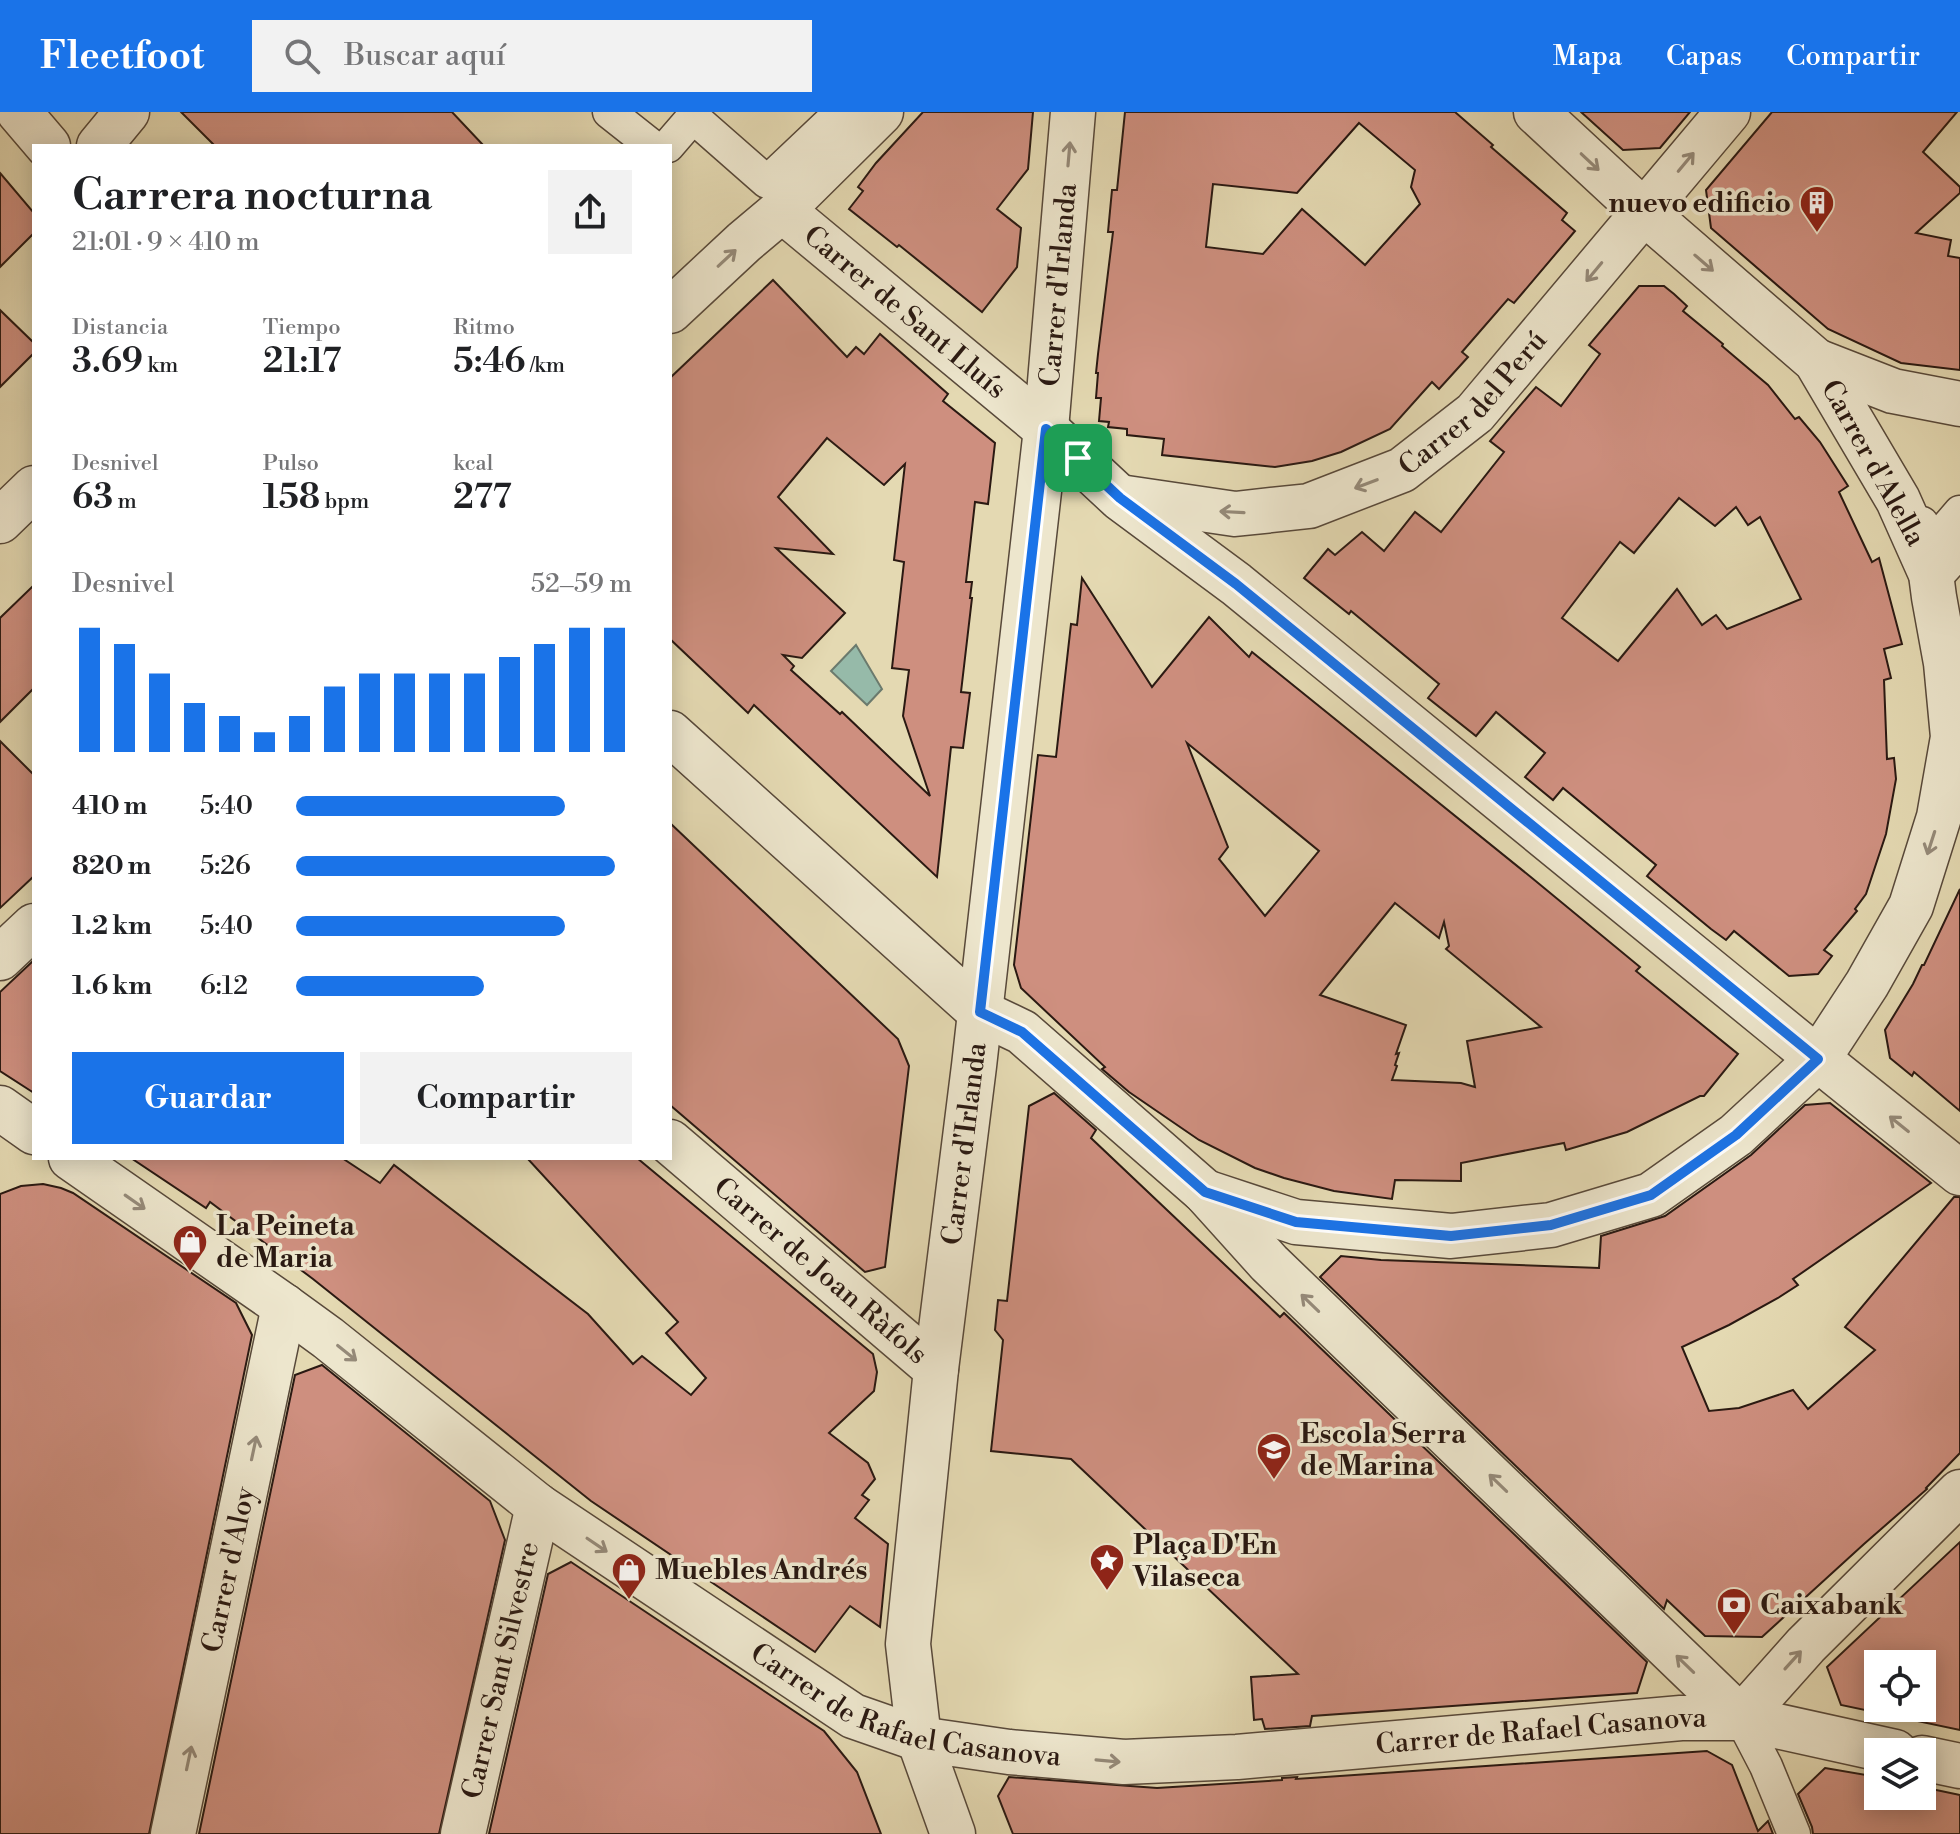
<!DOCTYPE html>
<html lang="es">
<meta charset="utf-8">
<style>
body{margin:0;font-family:"Libre Bodoni",serif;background:#f2f2f2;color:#202124;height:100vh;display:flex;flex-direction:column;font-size:30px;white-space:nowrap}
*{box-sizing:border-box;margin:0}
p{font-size:26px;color:#757577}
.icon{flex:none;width:44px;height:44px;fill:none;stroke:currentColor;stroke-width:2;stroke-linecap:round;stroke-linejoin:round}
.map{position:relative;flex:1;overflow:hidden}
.details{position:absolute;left:32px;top:32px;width:640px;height:1016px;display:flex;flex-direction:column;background:#fff;border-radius:0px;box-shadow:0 4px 20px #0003}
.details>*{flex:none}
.buttons{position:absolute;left:1864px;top:1538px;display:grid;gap:16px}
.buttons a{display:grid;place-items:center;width:72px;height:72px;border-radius:0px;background:#fff;box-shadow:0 4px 20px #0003;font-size:40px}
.pin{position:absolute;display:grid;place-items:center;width:68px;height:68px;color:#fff;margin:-34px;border-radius:16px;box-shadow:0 4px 12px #0006}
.round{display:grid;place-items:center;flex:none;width:84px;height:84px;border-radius:0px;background:#f2f2f2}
.head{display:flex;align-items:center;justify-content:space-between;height:136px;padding:0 40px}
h1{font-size:44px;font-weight:600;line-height:60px}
.stats{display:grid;grid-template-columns:repeat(3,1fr);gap:12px;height:136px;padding:8px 40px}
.stats div{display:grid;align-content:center}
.stats b{font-size:34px;font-weight:600}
.stats small{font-size:22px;font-weight:400}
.stats p{font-size:22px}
.chart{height:224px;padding:16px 40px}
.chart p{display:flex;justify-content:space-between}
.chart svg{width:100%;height:144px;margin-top:8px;stroke:#1a73e8;stroke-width:6}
.primary-button{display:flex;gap:16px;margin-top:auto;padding:16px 40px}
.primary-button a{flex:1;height:92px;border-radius:0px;background:#1a73e8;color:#fff;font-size:32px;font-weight:600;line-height:92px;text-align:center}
.primary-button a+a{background:#f2f2f2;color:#202124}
ul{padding:0 40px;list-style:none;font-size:26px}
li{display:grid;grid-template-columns:128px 96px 1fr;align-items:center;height:60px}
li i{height:20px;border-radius:10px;background:#1a73e8}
header{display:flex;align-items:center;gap:48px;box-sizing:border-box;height:112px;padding:0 40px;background:#1a73e8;color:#fff}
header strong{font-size:38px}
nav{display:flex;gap:44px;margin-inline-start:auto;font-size:28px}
.search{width:560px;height:72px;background:#f2f2f2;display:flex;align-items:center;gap:20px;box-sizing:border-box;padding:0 28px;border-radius:0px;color:#757577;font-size:30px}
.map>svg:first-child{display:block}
.water{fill:#96baa9;stroke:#6b7a6d;stroke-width:2}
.building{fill:#ce8f7f;stroke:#2a1912;stroke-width:2;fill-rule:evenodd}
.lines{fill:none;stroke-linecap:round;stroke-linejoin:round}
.pedestrian-casing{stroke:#58493a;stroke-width:35}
.minor-casing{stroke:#58493a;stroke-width:47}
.pedestrian{stroke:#ede6cd;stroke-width:32}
.minor{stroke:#ede6cd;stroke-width:44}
.oneway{stroke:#958a79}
.route-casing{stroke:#fff;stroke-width:16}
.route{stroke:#1a73e8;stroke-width:10}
.labels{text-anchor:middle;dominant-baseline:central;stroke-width:7;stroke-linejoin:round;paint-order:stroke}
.poi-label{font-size:28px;font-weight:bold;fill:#2a1912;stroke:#ede6cd;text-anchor:start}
.street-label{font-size:28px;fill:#2a1912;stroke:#ede6cd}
</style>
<header>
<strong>Fleetfoot</strong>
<div class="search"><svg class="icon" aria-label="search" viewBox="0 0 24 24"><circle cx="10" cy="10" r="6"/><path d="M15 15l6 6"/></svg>Buscar aquí</div>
<nav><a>Mapa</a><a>Capas</a><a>Compartir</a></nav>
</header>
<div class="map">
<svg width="1960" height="1722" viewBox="0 0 1960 1722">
<rect width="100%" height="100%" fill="#e4d9b2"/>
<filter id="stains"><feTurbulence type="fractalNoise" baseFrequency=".0025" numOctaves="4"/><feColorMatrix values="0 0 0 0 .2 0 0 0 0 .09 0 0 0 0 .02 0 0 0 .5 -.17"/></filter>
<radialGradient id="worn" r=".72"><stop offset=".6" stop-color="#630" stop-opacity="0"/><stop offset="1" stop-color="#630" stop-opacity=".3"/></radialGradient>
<polygon class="water" points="856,533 882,577 867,593 831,559"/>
<g class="building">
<polygon points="181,0 452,0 484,34 215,34"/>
<polygon points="923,0 1033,0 1028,57 997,97 1021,116 1017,155 982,200 899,133 897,135 849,97 863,79 858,75 876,51"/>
<path d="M1125,0H1455L1493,33L1491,35L1567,101L1562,108L1575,119L1514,191L1508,187L1462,240L1468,245L1439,277L1432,270L1390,317L1341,340L1312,349L1275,355L1162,343L1164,327L1127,323V317L1108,315L1109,310L1099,309L1101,286H1096L1098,261H1096L1098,242L1113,120H1108L1112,78H1117ZM1359,11L1415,58L1411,75L1420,92L1365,153L1302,97L1263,142L1206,135L1213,72L1297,81Z"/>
<polygon points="1581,0 1690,0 1660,36 1623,38"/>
<polygon points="1772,0 1957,0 1923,40 1960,75 1960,81 1916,121 1951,128 1948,144 1960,146 1960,258 1901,251 1828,217 1711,116 1706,78"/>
<polygon points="0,61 34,101 34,121 0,155"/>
<path d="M773,168L847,245L856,235L864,242L880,222L948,282L943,289L995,331L988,392L975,390L966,470H972L970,486H972L961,580L970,581L963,636L951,635L937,765L754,593L748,601L670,527V266ZM827,326L884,373L905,352L894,448L904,450L892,556L909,558L903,604L930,684L842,600L840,602L791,558L794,554L783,543L802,546L845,501L776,436L833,442L778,385Z"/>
<path d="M1639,174H1664L1674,182L1687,194L1683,199L1723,232L1722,234L1768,273L1795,307L1799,305L1820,330L1848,374L1839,380L1872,450L1879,446L1902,532L1884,537L1891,566L1884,568L1887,647L1894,646L1896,667L1886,722L1866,782L1855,797L1857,799L1824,838L1832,844L1818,862L1789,864L1734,819L1726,828L1711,817L1647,764L1656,753L1563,676L1553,688L1525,665L1545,641L1496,600L1476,624L1428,586L1439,572L1351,499L1349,502L1304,466L1328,437L1335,443L1362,420L1384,439L1415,400L1441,420L1504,340L1490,329L1536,275L1561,294L1600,242L1589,233ZM1679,386L1715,414L1736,395L1748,413L1760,405L1801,487L1727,517L1716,503L1702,513L1677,477L1618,549L1562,506L1620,430L1634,441Z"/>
<polygon points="0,198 34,231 34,241 0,275"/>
<path d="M1082,466L1152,575L1209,505L1249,545L1252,540L1532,766L1640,855L1636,859L1738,942L1704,984H1700L1627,1020L1566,1038L1564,1031L1461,1051V1069L1395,1068L1392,1087L1334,1079L1284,1066L1255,1056L1199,1028L1129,980L1102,957L1105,955L1021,876L1014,853L1038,643L1056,645L1071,512L1077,513ZM1187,631L1319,739L1265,804L1219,747L1228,735ZM1395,791L1439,826L1444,810L1449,834L1446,837L1541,915L1467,929L1475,975L1461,971L1392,968L1397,954L1395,953L1399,941L1396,942L1406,913L1320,883Z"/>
<polygon points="34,473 34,576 0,610 0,506"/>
<polygon points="0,629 34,663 34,764 0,796"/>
<polygon points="670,711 898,927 909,954 885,1155 865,1160 670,993"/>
<polygon points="1960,777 1960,999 1914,960 1912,964 1890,946 1885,918 1913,872 1922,853 1924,853"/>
<polygon points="34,848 34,981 0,959 0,880"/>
<polygon points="1054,981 1096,1018 1091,1026 1280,1205 1284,1201 1647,1550 1637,1581 1312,1604 1310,1614 1265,1617 1262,1607 1254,1608 1251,1565 1298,1562 1071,1347 991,1339 1003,1228 995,1218 998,1188 1007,1189 1029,994"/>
<polygon points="1830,991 1931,1071 1793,1167 1798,1173 1778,1186 1729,1213 1682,1235 1709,1299 1739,1296 1793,1278 1808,1297 1875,1238 1845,1215 1954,1085 1960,1085 1960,1341 1926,1376 1927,1377 1864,1432 1762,1525 1705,1524 1667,1488 1664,1497 1320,1165 1341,1144 1381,1148 1599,1156 1601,1124 1665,1104 1751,1043 1805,993"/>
<polygon points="131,1046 342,1046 380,1071 394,1053 588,1202 633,1252 642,1244 691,1283 706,1266 666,1221 678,1210 527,1046 637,1046 873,1242 877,1260 874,1279 829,1321 868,1351 875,1367 862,1383 869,1388 855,1406 888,1432 880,1515 850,1494 815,1540 591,1389 313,1167 210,1090 206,1096"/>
<polygon points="43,1072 61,1076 73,1081 236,1191 252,1223 149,1722 0,1722 0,1082 21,1074"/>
<polygon points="322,1253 490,1389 505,1428 439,1722 199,1722 295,1263"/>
<path d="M1960,1430V1618L1841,1593L1827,1555ZM1878,1552H1922V1596H1878Z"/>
<polygon points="571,1450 824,1619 857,1660 881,1722 489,1722 548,1462"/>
<polygon points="1707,1639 1732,1653 1758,1719 1768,1709 1773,1722 1013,1722 998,1684 1009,1665 1157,1676 1282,1668 1282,1666 1297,1665 1296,1667"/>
<polygon points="1825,1656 1878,1665 1878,1684 1922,1684 1922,1675 1960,1683 1960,1722 1813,1722 1812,1715 1798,1682"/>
</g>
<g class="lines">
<defs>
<g id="pedestrian">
<polyline points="609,0 652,34"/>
<polyline points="668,34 693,5 767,70 841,0"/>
<polyline points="1922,411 1927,422 1935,425 1941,422 1960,400"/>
<polyline points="1741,1606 1766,1654 1794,1722"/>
</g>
<g id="minor">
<polyline points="19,0 48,34"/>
<polyline points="99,34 127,0"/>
<path id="s1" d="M782,98L1046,317L1120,386L1236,472L1818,947L1960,1061"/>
<polyline points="670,199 744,130 782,98 881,0"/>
<polyline points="1816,249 1893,279 1960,292"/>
<path id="s2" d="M1126,386L1235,402L1309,394L1402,358L1475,301L1728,0"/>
<polyline points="0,409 34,376"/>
<polyline points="1931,462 1960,430"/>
<polyline points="670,621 980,900 1022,920 1205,1080 1269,1151 1741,1606"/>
<polyline points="0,846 34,814"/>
<polyline points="0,996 34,1020"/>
<path id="s3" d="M670,1030L936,1257"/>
<path id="s4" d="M71,1046L284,1194L328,1226L538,1394L853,1604L919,1627L1009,1640L1124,1650L1237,1645L1681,1606H1741L1895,1640"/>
<polyline points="1205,1080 1296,1110 1451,1124 1551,1113 1651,1083 1736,1023 1818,947 1867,872 1911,794 1939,705 1953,625 1946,551 1934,485 1931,462 1898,388 1816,249 1645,101 1536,0"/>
<polyline points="1741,1606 1806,1533 1960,1380"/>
<polyline points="1922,1646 1960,1654"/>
<path id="s5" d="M173,1722L284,1194"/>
<path id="s6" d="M463,1722L538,1394"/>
<path id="s7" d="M953,1722L919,1627L908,1532L936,1257L974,954L1046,317L1073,0"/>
</g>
</defs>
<use href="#pedestrian" class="pedestrian-casing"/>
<use href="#minor" class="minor-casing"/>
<use href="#pedestrian" class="pedestrian"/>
<use href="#minor" class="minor"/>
</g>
<defs><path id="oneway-shaft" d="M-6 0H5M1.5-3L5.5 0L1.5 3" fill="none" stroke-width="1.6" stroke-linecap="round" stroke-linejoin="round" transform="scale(2)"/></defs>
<g class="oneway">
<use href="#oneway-shaft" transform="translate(1069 42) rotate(-85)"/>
<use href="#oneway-shaft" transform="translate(1590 50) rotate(43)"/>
<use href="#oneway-shaft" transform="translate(1686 50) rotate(-50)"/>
<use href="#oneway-shaft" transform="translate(727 146) rotate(-43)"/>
<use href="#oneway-shaft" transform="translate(1704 151) rotate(41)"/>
<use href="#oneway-shaft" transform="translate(1594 160) rotate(130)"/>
<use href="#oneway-shaft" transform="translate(1366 372) rotate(159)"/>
<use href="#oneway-shaft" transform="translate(1232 400) rotate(-177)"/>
<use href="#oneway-shaft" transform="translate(1931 731) rotate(108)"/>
<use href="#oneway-shaft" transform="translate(1899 1012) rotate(-141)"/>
<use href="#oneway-shaft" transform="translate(135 1090) rotate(35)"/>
<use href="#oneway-shaft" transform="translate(1310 1191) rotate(-136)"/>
<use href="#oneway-shaft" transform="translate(347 1241) rotate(39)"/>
<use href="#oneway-shaft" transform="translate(254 1336) rotate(-78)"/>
<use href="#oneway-shaft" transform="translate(1498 1371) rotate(-136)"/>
<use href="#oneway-shaft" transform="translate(597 1433) rotate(34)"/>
<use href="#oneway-shaft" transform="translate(1793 1548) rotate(-48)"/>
<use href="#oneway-shaft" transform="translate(1685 1552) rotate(-136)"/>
<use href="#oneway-shaft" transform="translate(189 1646) rotate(-78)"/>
<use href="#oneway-shaft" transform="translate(1108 1649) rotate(5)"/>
</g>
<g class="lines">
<defs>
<polygon id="route" points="1046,317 1120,386 1236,472 1818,947 1736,1023 1651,1083 1551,1113 1451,1124 1296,1110 1205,1080 1022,920 980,900"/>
</defs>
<use href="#route" class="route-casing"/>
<use href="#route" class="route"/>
</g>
<defs>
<symbol id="building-pin" viewBox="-11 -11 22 30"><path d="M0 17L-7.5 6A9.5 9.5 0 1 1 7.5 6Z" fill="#8f2418" stroke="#ede6cd"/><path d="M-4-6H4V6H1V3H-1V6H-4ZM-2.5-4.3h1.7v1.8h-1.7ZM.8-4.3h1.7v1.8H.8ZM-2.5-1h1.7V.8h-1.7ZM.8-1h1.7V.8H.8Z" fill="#fff"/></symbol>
<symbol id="shop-pin" viewBox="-11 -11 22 30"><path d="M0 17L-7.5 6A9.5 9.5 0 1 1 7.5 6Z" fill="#8f2418" stroke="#ede6cd"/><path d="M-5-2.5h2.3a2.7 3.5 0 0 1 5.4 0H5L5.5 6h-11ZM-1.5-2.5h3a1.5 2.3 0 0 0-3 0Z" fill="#fff"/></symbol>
<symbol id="school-pin" viewBox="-11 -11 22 30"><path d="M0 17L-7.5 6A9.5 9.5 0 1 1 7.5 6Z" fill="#8f2418" stroke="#ede6cd"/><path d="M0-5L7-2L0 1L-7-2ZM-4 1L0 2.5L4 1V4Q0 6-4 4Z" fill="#fff"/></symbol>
<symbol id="sight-pin" viewBox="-11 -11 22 30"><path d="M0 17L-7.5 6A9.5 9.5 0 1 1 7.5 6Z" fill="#8f2418" stroke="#ede6cd"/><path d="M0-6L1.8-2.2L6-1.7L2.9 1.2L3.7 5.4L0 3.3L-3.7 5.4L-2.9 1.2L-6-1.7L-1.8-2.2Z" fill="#fff"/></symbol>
<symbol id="bank-pin" viewBox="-11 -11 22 30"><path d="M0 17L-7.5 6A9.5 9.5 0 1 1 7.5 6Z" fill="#8f2418" stroke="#ede6cd"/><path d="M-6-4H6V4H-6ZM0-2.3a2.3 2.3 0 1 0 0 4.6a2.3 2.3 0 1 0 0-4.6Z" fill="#fff"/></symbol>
</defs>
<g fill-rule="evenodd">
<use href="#building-pin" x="1797" y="71" width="40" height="54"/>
<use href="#shop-pin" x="170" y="1110" width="40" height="54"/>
<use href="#school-pin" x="1254" y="1318" width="40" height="54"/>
<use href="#sight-pin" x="1087" y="1429" width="40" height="54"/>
<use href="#shop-pin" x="609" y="1438" width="40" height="54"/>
<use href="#bank-pin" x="1714" y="1473" width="40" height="54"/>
</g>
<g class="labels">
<g class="poi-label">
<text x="1791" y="91" text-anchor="end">nuevo edificio</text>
<text x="216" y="1114">La Peineta<tspan x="216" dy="32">de Maria</tspan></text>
<text x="1300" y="1322">Escola Serra<tspan x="1300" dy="32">de Marina</tspan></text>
<text x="1133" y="1433">Plaça D'En<tspan x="1133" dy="32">Vilaseca</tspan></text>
<text x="655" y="1458">Muebles Andrés</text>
<text x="1760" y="1493">Caixabank</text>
</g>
<g class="street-label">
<text stroke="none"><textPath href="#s7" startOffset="1564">Carrer d'Irlanda</textPath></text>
<text stroke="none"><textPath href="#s1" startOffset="160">Carrer de Sant Lluís</textPath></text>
<text stroke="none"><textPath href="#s2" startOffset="382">Carrer del Perú</textPath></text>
<text transform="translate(1873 351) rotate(61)">Carrer d'Alella</text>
<text stroke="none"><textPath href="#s7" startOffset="700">Carrer d'Irlanda</textPath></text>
<text stroke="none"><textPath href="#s3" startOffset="198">Carrer de Joan Ràfols</textPath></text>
<text stroke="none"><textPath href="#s5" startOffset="270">Carrer d'Aloy</textPath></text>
<text stroke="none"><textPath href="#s6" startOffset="168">Carrer Sant Silvestre</textPath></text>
<text stroke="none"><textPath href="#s4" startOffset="1008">Carrer de Rafael Casanova</textPath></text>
<text stroke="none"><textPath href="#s4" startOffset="1656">Carrer de Rafael Casanova</textPath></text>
</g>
</g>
<rect width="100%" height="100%" filter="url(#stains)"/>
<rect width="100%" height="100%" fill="url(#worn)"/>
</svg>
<div class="buttons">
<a><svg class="icon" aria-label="locate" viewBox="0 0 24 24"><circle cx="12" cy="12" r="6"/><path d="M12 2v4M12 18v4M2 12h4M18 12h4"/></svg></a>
<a><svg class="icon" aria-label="layers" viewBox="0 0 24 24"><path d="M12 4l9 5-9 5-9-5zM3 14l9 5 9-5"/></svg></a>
</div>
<div class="pin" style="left:1078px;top:346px;background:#1e9e55"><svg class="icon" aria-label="arrive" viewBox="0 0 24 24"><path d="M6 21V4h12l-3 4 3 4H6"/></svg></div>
<section class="details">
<div class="head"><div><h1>Carrera nocturna</h1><p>21:01 · 9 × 410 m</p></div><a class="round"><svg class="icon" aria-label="share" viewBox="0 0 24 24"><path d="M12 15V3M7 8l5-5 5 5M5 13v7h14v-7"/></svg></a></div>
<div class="stats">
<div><p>Distancia</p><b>3.69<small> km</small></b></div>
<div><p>Tiempo</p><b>21:17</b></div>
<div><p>Ritmo</p><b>5:46<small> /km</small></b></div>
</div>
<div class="stats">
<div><p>Desnivel</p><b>63<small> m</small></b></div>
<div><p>Pulso</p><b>158<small> bpm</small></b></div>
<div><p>kcal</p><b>277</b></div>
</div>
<div class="chart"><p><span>Desnivel</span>52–59 m</p>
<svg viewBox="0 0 160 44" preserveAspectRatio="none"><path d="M5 44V6M15 44V11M25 44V20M35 44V29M45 44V33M55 44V38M65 44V33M75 44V24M85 44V20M95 44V20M105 44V20M115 44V20M125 44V15M135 44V11M145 44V6M155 44V6"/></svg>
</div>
<ul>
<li><b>410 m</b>5:40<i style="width:80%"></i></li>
<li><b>820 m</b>5:26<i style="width:95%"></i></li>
<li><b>1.2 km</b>5:40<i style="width:80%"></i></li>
<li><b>1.6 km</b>6:12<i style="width:56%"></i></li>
</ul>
<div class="primary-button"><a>Guardar</a><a>Compartir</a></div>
</section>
</div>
